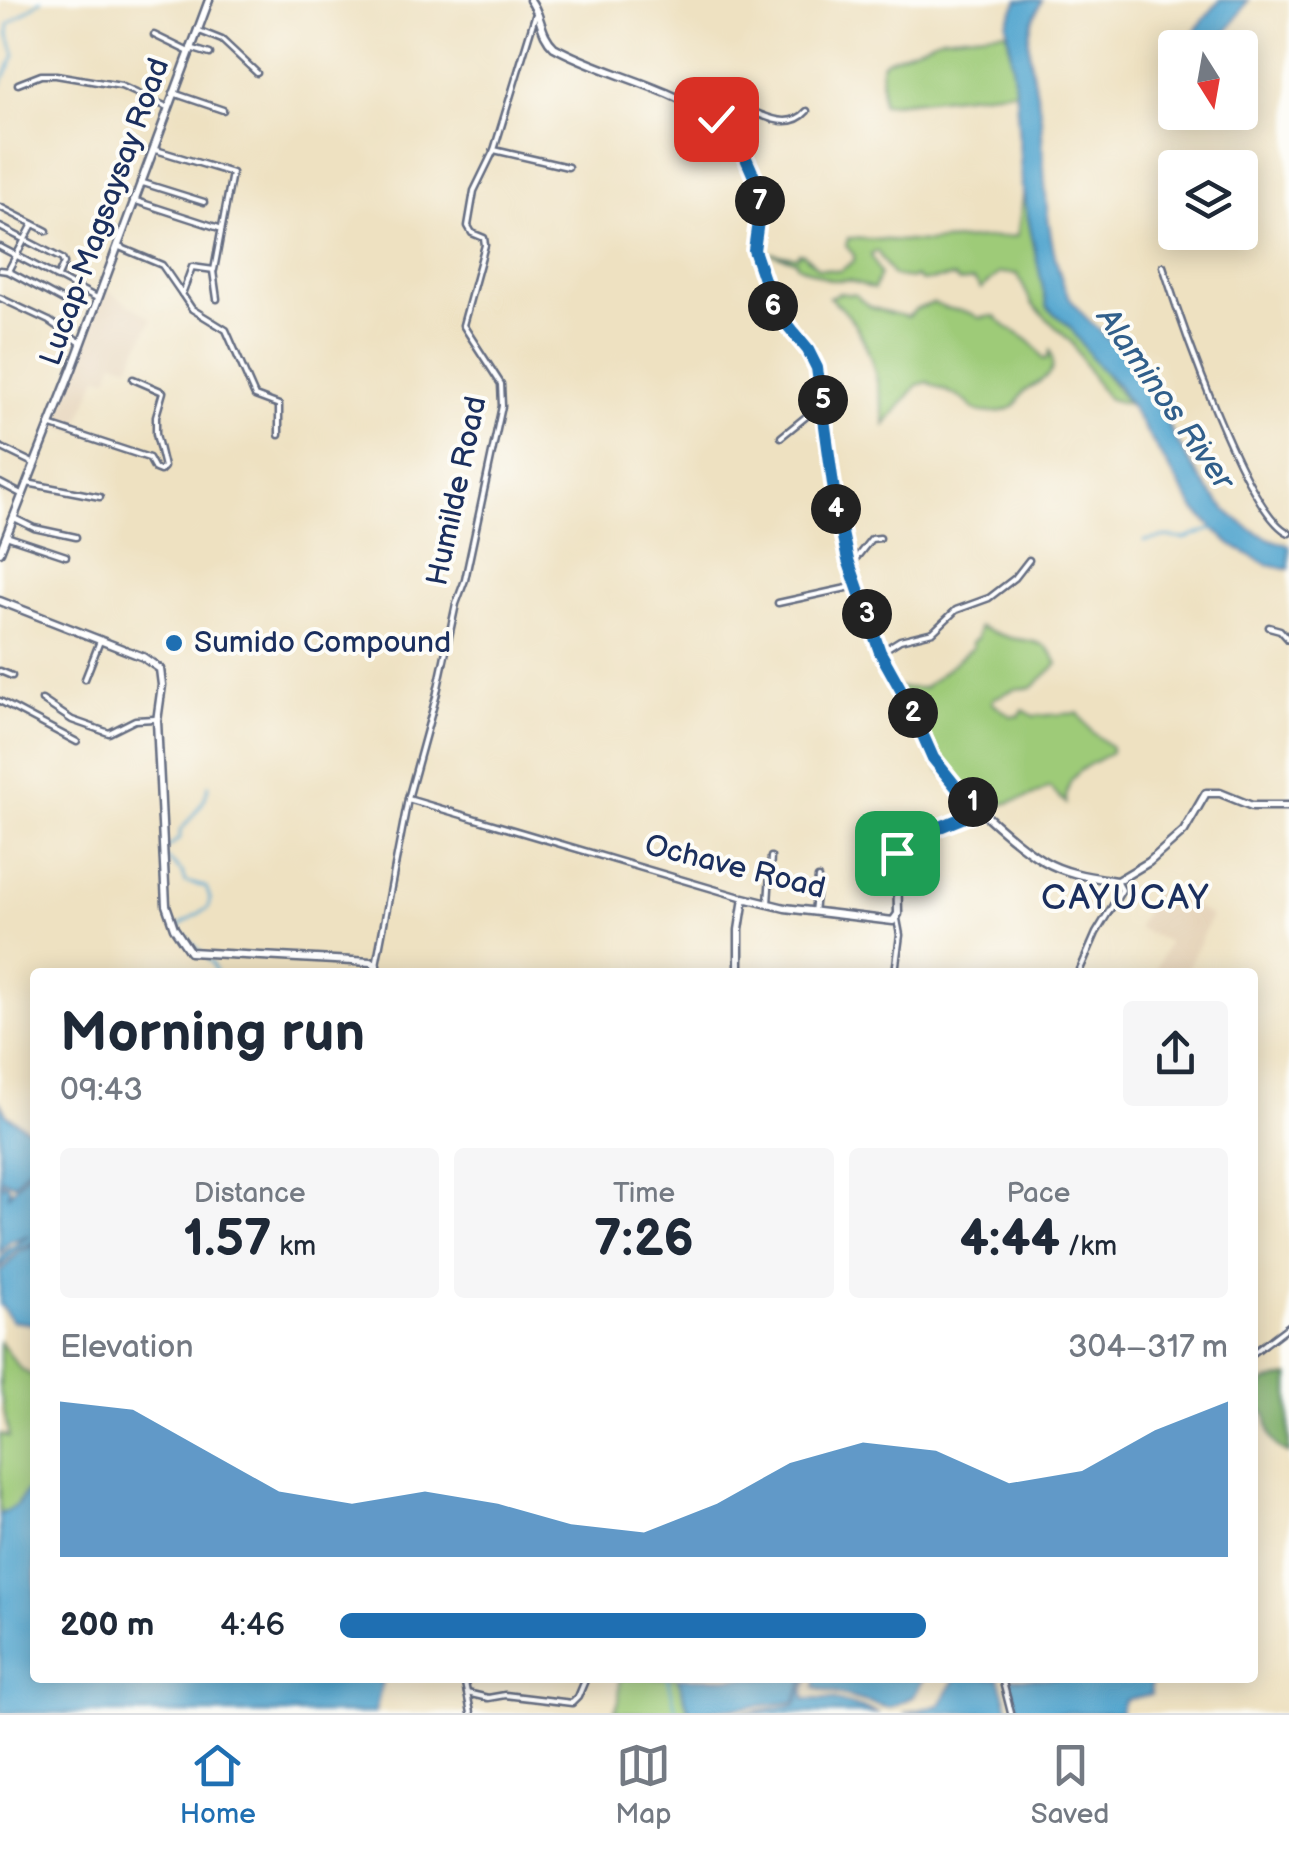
<!DOCTYPE html>
<meta charset="utf-8">
<style>
body{margin:0;font-family:"Balsamiq Sans",sans-serif;background:#f6f6f7;color:#1f2937;height:100vh;display:flex;flex-direction:column;font-size:38px;white-space:nowrap}
*{box-sizing:border-box;margin:0}
p{font-size:32px;color:#747a83}
.icon{flex:none;width:55px;height:55px;fill:none;stroke:currentColor;stroke-width:2;stroke-linecap:round;stroke-linejoin:round}
.map{position:relative;flex:1;overflow:hidden}
.details{position:absolute;left:30px;top:968px;width:1228px;height:715px;display:flex;flex-direction:column;background:#fff;border-radius:10px;box-shadow:0 5px 25px #0003}
.details>*{flex:none}
.needle{width:65px;rotate:169deg}
.fabs{position:absolute;left:1158px;top:30px;display:grid;gap:20px}
.fabs a{display:grid;place-items:center;width:100px;height:100px;border-radius:10px;background:#fff;box-shadow:0 5px 25px #0003;font-size:50px}
.pin{position:absolute;display:grid;place-items:center;width:85px;height:85px;color:#fff;margin:-42px;border-radius:20px;box-shadow:0 5px 15px #0006}
.km{position:absolute;width:50px;height:50px;margin:-25px;border-radius:50%;background:#222;color:#fff;font-size:28px;line-height:50px;text-align:center}
.round{display:grid;place-items:center;flex:none;width:105px;height:105px;border-radius:10px;background:#f6f6f7}
.headline{display:flex;align-items:center;justify-content:space-between;height:170px;padding:0 30px}
h1{font-size:55px;font-weight:700;line-height:75px}
.stats{display:grid;grid-template-columns:repeat(3,1fr);gap:15px;height:170px;padding:10px 30px}
.stats div{display:grid;align-content:center;border-radius:10px;background:#f6f6f7;text-align:center}
.stats b{font-size:50px;font-weight:700}
.stats small{font-size:28px;font-weight:400}
.stats p{font-size:28px}
.chart{height:280px;padding:20px 30px}
.chart p{display:flex;justify-content:space-between}
.chart svg{width:100%;height:180px;margin-top:10px;fill:#1f6fb2;opacity:.7}
ul{padding:0 30px;list-style:none;font-size:32px}
li{display:grid;grid-template-columns:160px 120px 1fr;align-items:center;height:75px}
li i{height:25px;border-radius:12px;background:#1f6fb2}
.tabs{display:flex;justify-content:space-around;align-items:center;height:140px;border-top:2px solid #e0e1e3;background:#fff;font-size:28px;color:#747a83}
.tabs a{display:grid;justify-items:center;gap:5px}
.tabs .on{color:#1f6fb2}
.map>svg:first-child{display:block}
.built{fill:#e4d1b6}
.green{fill:#9ecb78;stroke:#5c7d6b;stroke-width:2.5}
.forest{fill:#7eaf68;stroke:#4c6f63;stroke-width:2.5}
.water{fill:#53a6cf;stroke:#376a96;stroke-width:2.5}
.lines{fill:none;stroke-linecap:round;stroke-linejoin:round}
.stream{stroke:#53a6cf;stroke-width:2.5}
.street-casing{stroke:#656d81;stroke-width:9}
.secondary-casing{stroke:#656d81;stroke-width:11}
.street{stroke:#fff;stroke-width:4}
.secondary{stroke:#fff;stroke-width:6}
.route-casing{stroke:#fff;stroke-width:20}
.route{stroke:#1f6fb2;stroke-width:12}
.poi-dot{fill:#1f6fb2;stroke:#fdfcf7;stroke-width:4}
.labels{text-anchor:middle;dominant-baseline:central;stroke-width:8;stroke-linejoin:round;paint-order:stroke}
.street-label{font-size:30px;fill:#1b2f5e;stroke:#fdfcf7}
.poi-label{font-size:30px;fill:#1b2f5e;stroke:#fdfcf7;text-anchor:start}
.water-label{font-size:32px;font-style:italic;fill:#315f8b;stroke:#fdfcf7}
.quarter-label{font-size:35px;letter-spacing:2.5px;fill:#1b2f5e;stroke:#fdfcf7}
</style>
<div class="map">
<svg width="1289" height="1713" viewBox="0 0 1289 1713">
<rect width="100%" height="100%" fill="#fdfcf7"/>
<filter id="ink" filterUnits="userSpaceOnUse"><feTurbulence type="fractalNoise" baseFrequency=".01" numOctaves="2"/><feDisplacementMap in="SourceGraphic" scale="20" xChannelSelector="R" yChannelSelector="G"/><feConvolveMatrix kernelMatrix="1 2 1 2 8 2 1 2 1" color-interpolation-filters="sRGB"/></filter>
<filter id="wash" filterUnits="userSpaceOnUse"><feTurbulence type="fractalNoise" baseFrequency=".0048" numOctaves="4" result="noise"/><feDisplacementMap in="SourceGraphic" scale="40" xChannelSelector="R" yChannelSelector="G"/><feGaussianBlur stdDeviation="2.25" result="paint"/><feColorMatrix in="noise" values="0 0 0 0 0 0 0 0 0 0 0 0 0 0 0 0 0 1.4 0 .05"/><feComposite in="paint" operator="in"/></filter>
<g filter="url(#wash)">
<rect width="100%" height="100%" fill="#eee1c1"/>
<g class="built">
<polygon points="105,289 152,319 129,366 114,361 108,378 98,376 75,432 52,425"/>
<polygon points="1154,890 1188,903 1211,916 1186,972 1155,972 1168,942 1137,928"/>
</g>
<g class="green">
<polygon points="1007,31 1016,90 882,104 881,65 886,60 942,37"/>
<polygon points="1023,195 1047,307 1070,327 1128,404 1109,399 1099,388 1072,343 1032,304 1017,274 1000,273 981,289 974,280 959,282 954,277 921,281 915,276 911,279 892,275 877,251 871,255 880,274 874,289 848,280 830,280 797,265 796,261 771,253 797,257 799,253 804,254 818,268 840,271 854,261 854,255 846,246 848,238 927,242 1017,236"/>
<path d="M839,293L856,295C871,312 886,311 908,317L916,309L934,303C948,313 965,307 979,318L995,316C1010,335 1030,333 1043,359H1047L1050,351C1061,379 1037,379 1023,393C1020,396 1019,403 1015,406C1007,412 985,415 976,410C974,410 966,401 964,400C953,392 939,390 928,382L917,385L885,425C878,379 869,326 829,297Z"/>
<path d="M979,627C990,631 1000,635 1011,638C1033,642 1048,640 1058,664L1032,688C1011,687 1011,692 994,698L992,703L1011,716H1019L1023,710L1034,716L1078,713L1092,732L1111,747V753C1086,767 1066,771 1066,803L1049,787C1028,802 1001,800 985,814L940,770L898,688H924L973,647L971,643L977,638Z"/>
<path d="M0,1342L20,1368L35,1378V1479C29,1496 16,1508 0,1515V1434L9,1437L0,1390Z"/>
<polygon points="620,1678 678,1678 690,1713 614,1713 619,1701"/>
</g>
<path class="forest" d="M1289,1376V1454C1269,1445 1270,1435 1266,1414L1253,1403L1252,1395H1260L1264,1382Z"/>
<g class="water">
<path d="M1018,0H1042C1037,11 1030,24 1029,36C1027,64 1039,92 1041,119C1045,175 1044,232 1064,286C1076,317 1109,334 1129,360C1177,426 1201,524 1289,545V569L1266,564L1230,544L1195,510L1118,386L1098,366L1070,327L1047,307L1022,188L1016,95L1007,23Z"/>
<polygon points="1220,0 1248,0 1227,32 1216,36 1213,47 1194,47 1192,34"/>
<polygon points="0,1103 7,1115 35,1134 35,1159 14,1184 3,1179 0,1186"/>
<path d="M35,1163V1242L16,1250L0,1268C0,1247 16,1247 29,1235L9,1242L0,1253V1188L5,1183L10,1188L7,1197Z"/>
<polygon points="35,1245 35,1324 12,1321 0,1304 0,1273 19,1252"/>
<polygon points="35,1479 35,1678 370,1678 382,1682 375,1713 0,1713 0,1515 17,1505"/>
<polygon points="678,1678 804,1678 795,1702 693,1712 689,1710"/>
<polygon points="806,1678 810,1678 804,1688 804,1699 832,1699 879,1713 743,1713 796,1705"/>
<polygon points="816,1678 924,1678 914,1696 889,1708 815,1688"/>
<polygon points="956,1678 999,1678 1010,1713 904,1713 940,1705"/>
<polygon points="1008,1678 1150,1678 1151,1694 1124,1700 1120,1713 1019,1713"/>
</g>
<g class="lines">
<g class="stream">
<polyline points="0,86 15,55 8,33 9,24 42,0"/>
<polyline points="1144,541 1167,537 1185,539 1215,528"/>
<path d="M166,849L180,838V831C183,828 203,803 204,800C207,795 206,790 209,785"/>
<polyline points="166,857 183,873 186,882 206,887 210,898 208,908 180,925 180,930 212,963 216,972"/>
<polyline points="668,1678 677,1713"/>
</g>
</g>
</g>
<g filter="url(#ink)">
<g class="lines">
<defs>
<g id="street">
<polyline points="197,30 222,40 257,73"/>
<polyline points="154,35 189,52"/>
<polyline points="190,48 210,54"/>
<polyline points="18,84 41,75 56,75 121,86 167,107"/>
<polyline points="173,93 223,110"/>
<path d="M716,119L728,101C753,109 786,135 807,111"/>
<polyline points="494,150 568,167"/>
<polyline points="140,182 204,202"/>
<polyline points="133,200 219,228"/>
<polyline points="0,207 47,231"/>
<polyline points="0,227 62,259 64,263 57,278"/>
<polyline points="117,246 162,265 182,294 192,267 214,270 232,173 156,150"/>
<polyline points="0,247 97,298"/>
<path d="M1163,266C1179,316 1246,514 1289,533"/>
<polyline points="0,270 8,271 67,303 79,289"/>
<polyline points="8,271 33,224"/>
<polyline points="213,271 217,299"/>
<polyline points="182,294 192,309 226,330 255,396 279,405 279,435"/>
<polyline points="0,298 49,321 81,343"/>
<polyline points="49,425 149,458 155,469 160,471 164,467 156,434 156,416 163,392 133,379"/>
<polyline points="781,437 808,415 824,410"/>
<polyline points="0,447 35,464"/>
<polyline points="0,483 23,495"/>
<polyline points="27,483 100,497"/>
<polyline points="14,518 34,528 76,537"/>
<polyline points="6,536 66,556"/>
<polyline points="848,560 857,557 871,539 880,538"/>
<polyline points="778,603 856,586"/>
<polyline points="1269,627 1280,630 1289,640"/>
<polyline points="884,650 900,640 933,632 956,610 989,598 1015,578 1029,560"/>
<polyline points="0,671 12,676"/>
<polyline points="85,679 100,641"/>
<polyline points="42,700 72,720 109,733 135,720 155,719"/>
<polyline points="0,701 77,742"/>
<polyline points="408,799 744,898"/>
<polyline points="768,904 771,857"/>
<polyline points="814,912 818,878"/>
<polyline points="376,965 408,799 436,697 456,604 465,580 502,406 501,384 463,325 485,245 484,238 472,233 468,226 474,191 494,150 535,16"/>
<polyline points="895,972 900,935 897,919"/>
<polyline points="1079,972 1096,933 1122,890 1117,881"/>
<polyline points="1252,1354 1289,1326"/>
<polyline points="464,1678 471,1713"/>
<polyline points="1002,1678 1011,1713"/>
<polyline points="467,1693 488,1698 505,1695 572,1703 578,1697 586,1678"/>
</g>
<g id="secondary">
<path d="M530,0C542,15 539,33 554,47C627,88 736,92 758,188C764,214 749,238 757,264C763,282 770,304 782,319C795,336 810,348 817,368C828,415 827,464 837,511C851,580 875,642 908,702C918,720 922,740 933,758C952,787 1013,843 1044,861C1066,874 1092,877 1117,881L1149,862L1184,831L1206,793H1220L1252,806H1289"/>
<polyline points="0,552 72,369 209,0"/>
<polyline points="0,601 143,657 160,669 162,685 157,721 166,905 174,928 190,952 371,962 376,965 376,972"/>
<polyline points="739,972 739,930 744,898 785,908 893,921 898,914 897,858 902,845 982,810"/>
</g>
</defs>
<use href="#street" class="street-casing"/>
<use href="#secondary" class="secondary-casing"/>
<use href="#street" class="street"/>
<use href="#secondary" class="secondary"/>
</g>
</g>
<g class="lines" filter="url(#ink)">
<defs>
<polyline id="route" points="716,119 738,140 756,181 760,207 754,250 774,309 808,350 817,368 836,506 848,560 880,652 910,706 933,758 957,788 982,810 908,840 897,853"/>
</defs>
<use href="#route" class="route-casing"/>
<use href="#route" class="route"/>
</g>
<circle class="poi-dot" cx="174" cy="643" r="10"/>
<g class="labels">
<g class="street-label">
<text transform="translate(105 212) rotate(-70)">Lucap-Magsaysay Road</text>
<text transform="translate(457 491) rotate(-78)">Humilde Road</text>
<text transform="translate(735 867) rotate(14)">Ochave Road</text>
</g>
<g class="poi-label">
<text x="194" y="643">Sumido Compound</text>
</g>
<g class="water-label">
<text transform="translate(1165 399) rotate(55)">Alaminos River</text>
</g>
<g class="quarter-label">
<text x="1126" y="898">CAYUCAY</text>
</g>
</g>
</svg>
<div class="fabs">
<a><svg class="needle" viewBox="-14 -14 28 28"><path d="M0-13l5 13h-10z" fill="#e53935"/><path d="M0 13l5-13h-10z" fill="#747a83"/></svg></a>
<a><svg class="icon" aria-label="layers" viewBox="0 0 24 24"><path d="M12 4l9 5-9 5-9-5zM3 14l9 5 9-5"/></svg></a>
</div>
<div class="pin" style="left:897px;top:853px;background:#1e9e55"><svg class="icon" aria-label="arrive" viewBox="0 0 24 24"><path d="M6 21V4h12l-3 4 3 4H6"/></svg></div>
<div class="pin" style="left:716px;top:119px;background:#d93025"><svg class="icon" aria-label="check" viewBox="0 0 24 24"><path d="M5 12l5 5 9-10"/></svg></div>
<b class="km" style="left:973px;top:802px">1</b>
<b class="km" style="left:913px;top:713px">2</b>
<b class="km" style="left:867px;top:614px">3</b>
<b class="km" style="left:836px;top:509px">4</b>
<b class="km" style="left:823px;top:400px">5</b>
<b class="km" style="left:773px;top:306px">6</b>
<b class="km" style="left:760px;top:201px">7</b>
<section class="details">
<div class="headline"><div><h1>Morning run</h1><p>09:43</p></div><a class="round"><svg class="icon" aria-label="share" viewBox="0 0 24 24"><path d="M12 15V3M7 8l5-5 5 5M5 13v7h14v-7"/></svg></a></div>
<div class="stats">
<div><p>Distance</p><b>1.57<small> km</small></b></div>
<div><p>Time</p><b>7:26</b></div>
<div><p>Pace</p><b>4:44<small> /km</small></b></div>
</div>
<div class="chart"><p><span>Elevation</span>304–317 m</p>
<svg viewBox="0 0 160 44" preserveAspectRatio="none"><path d="M0 44V6L10 8L20 18L30 28L40 31L50 28L60 31L70 36L80 38L90 31L100 21L110 16L120 18L130 26L140 23L150 13L160 6V44z"/></svg>
</div>
<ul>
<li><b>200 m</b>4:46<i style="width:66%"></i></li>
</ul>
</section>
</div>
<nav class="tabs">
<a class="on"><svg class="icon" aria-label="home" viewBox="0 0 24 24"><path d="M3 11l9-7 9 7M6 9v11h12V9"/></svg>Home</a>
<a><svg class="icon" aria-label="map" viewBox="0 0 24 24"><path d="M3 6l6-2 6 2 6-2v14l-6 2-6-2-6 2zM9 4v14M15 6v14"/></svg>Map</a>
<a><svg class="icon" aria-label="saved" viewBox="0 0 24 24"><path d="M7 4h10v16l-5-4-5 4z"/></svg>Saved</a>
</nav>
